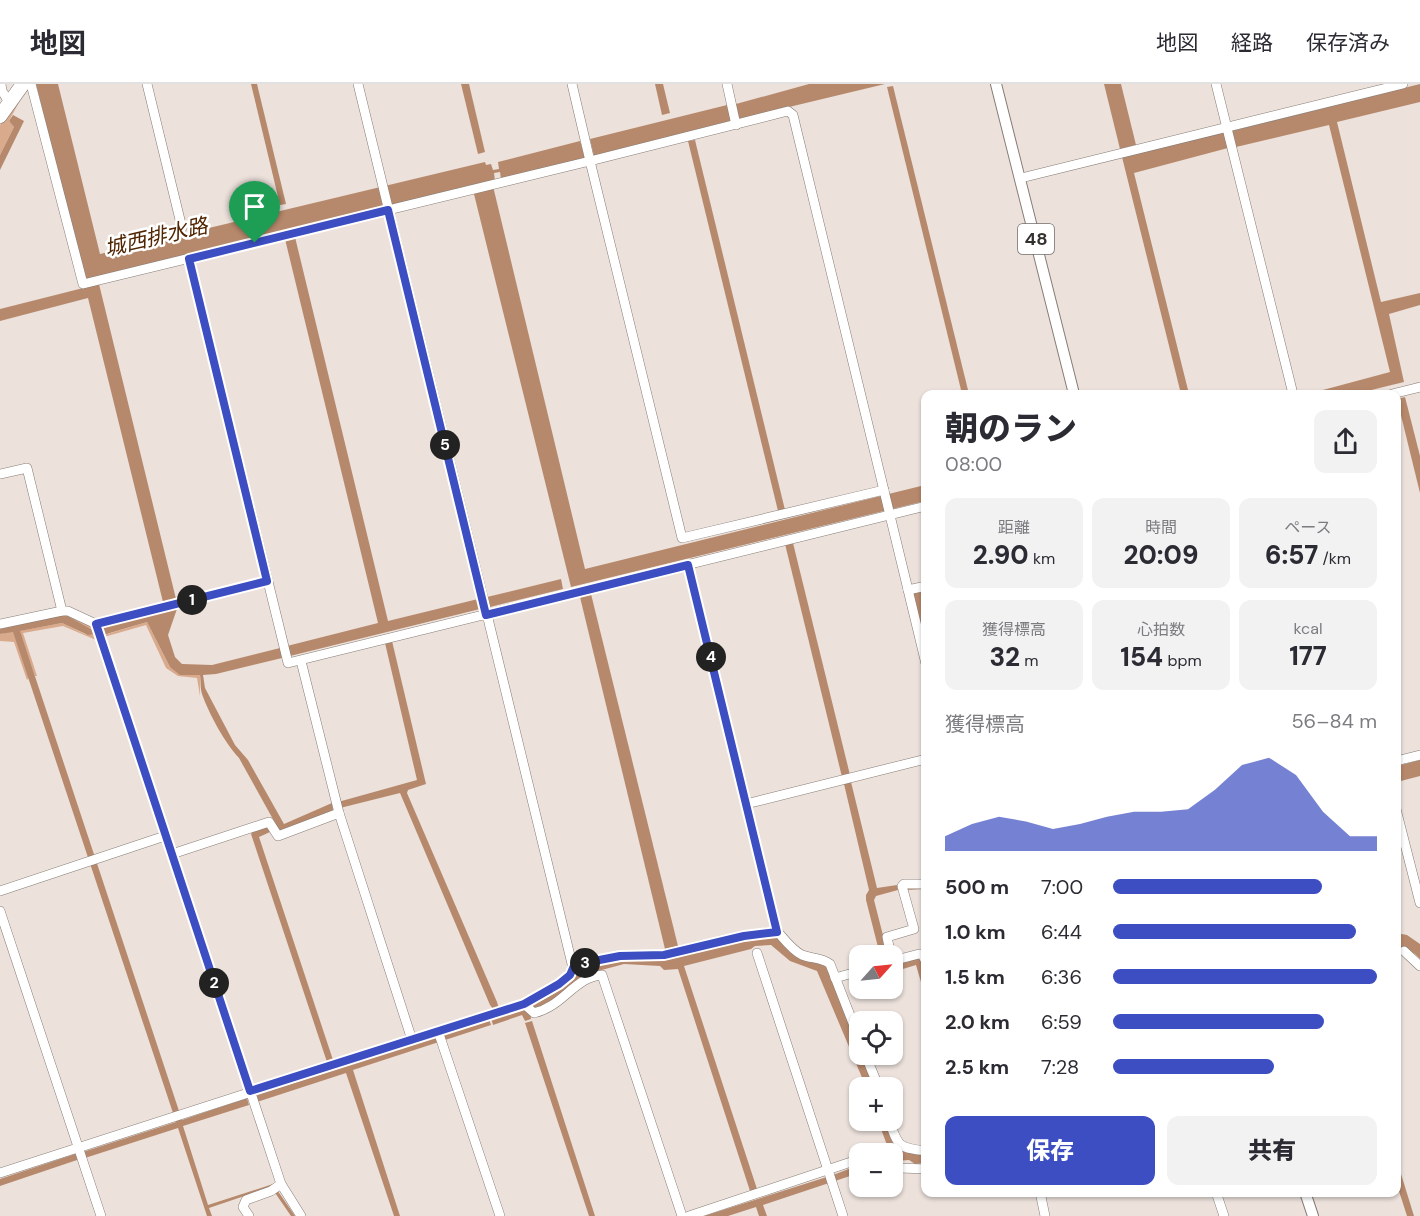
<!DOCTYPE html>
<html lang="ja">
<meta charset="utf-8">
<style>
body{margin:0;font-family:"DM Sans","Noto Sans JP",sans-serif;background:#f2f2f3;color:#2b2b33;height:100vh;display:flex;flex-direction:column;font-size:22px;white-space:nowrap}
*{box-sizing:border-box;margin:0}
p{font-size:20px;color:#7c7c81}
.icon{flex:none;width:33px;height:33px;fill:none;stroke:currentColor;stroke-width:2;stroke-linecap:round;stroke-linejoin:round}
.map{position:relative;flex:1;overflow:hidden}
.sheet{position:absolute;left:921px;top:306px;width:480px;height:807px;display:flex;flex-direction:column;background:#fff;border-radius:12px;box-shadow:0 2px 4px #0004}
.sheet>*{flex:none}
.needle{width:39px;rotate:63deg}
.buttons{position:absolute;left:849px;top:861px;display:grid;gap:12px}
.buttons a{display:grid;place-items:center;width:54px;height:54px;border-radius:12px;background:#fff;box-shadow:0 2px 4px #0004;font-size:30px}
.pin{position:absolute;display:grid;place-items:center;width:51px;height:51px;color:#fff;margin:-62px -26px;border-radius:50% 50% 50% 0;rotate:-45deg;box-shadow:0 0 6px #0007}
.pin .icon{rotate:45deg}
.km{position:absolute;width:30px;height:30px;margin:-15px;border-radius:50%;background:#222;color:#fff;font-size:16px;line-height:30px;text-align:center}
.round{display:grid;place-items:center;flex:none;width:63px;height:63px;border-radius:12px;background:#f2f2f3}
.overview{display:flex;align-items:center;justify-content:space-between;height:102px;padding:0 24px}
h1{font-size:33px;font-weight:800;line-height:45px}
.metrics{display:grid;grid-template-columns:repeat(3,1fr);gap:9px;height:102px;padding:6px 24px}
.metrics div{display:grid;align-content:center;border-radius:12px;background:#f2f2f3;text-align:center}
.metrics b{font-size:26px;font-weight:800}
.metrics small{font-size:16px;font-weight:400}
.metrics p{font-size:16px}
.chart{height:168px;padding:12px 24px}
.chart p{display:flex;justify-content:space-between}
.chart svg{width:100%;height:108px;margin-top:6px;fill:#3c4ec1;opacity:.7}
.action{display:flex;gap:12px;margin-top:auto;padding:12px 24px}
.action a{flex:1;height:69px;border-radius:12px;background:#3c4ec1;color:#fff;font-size:24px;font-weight:800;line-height:69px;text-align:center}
.action a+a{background:#f2f2f3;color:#2b2b33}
ul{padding:0 24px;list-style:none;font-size:20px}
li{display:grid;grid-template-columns:96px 72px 1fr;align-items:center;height:45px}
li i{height:15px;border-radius:8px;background:#3c4ec1}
header{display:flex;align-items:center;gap:36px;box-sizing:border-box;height:84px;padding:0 30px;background:#fff;border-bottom:2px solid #e1e1e2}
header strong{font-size:28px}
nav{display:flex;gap:33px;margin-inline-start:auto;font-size:21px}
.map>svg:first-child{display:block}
.green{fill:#daaa8d}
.water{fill:#b7896c}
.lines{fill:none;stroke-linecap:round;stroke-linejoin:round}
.stream{stroke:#b7896c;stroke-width:2}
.minor-casing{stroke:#867c76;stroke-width:10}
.major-casing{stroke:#867c76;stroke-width:12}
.highway-casing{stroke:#867c76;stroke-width:15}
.minor{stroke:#fff;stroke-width:9}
.major{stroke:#fff;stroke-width:10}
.highway{stroke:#fff;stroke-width:14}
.route-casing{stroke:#fff;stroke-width:12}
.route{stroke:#3c4ec1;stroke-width:8}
.labels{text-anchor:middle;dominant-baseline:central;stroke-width:5;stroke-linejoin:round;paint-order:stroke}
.shield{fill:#fff;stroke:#716e6d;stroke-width:1.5}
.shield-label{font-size:18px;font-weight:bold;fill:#34302e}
.water-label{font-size:21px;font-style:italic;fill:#502401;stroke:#fff}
</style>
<header>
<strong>地図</strong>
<nav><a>地図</a><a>経路</a><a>保存済み</a></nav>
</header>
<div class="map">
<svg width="1420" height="1132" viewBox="0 0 1420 1132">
<rect width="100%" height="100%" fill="#ece1db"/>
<g class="green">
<polygon points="26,5 9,37 14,43 0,71 0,41"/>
<polygon points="178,520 104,551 147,538 170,583 200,591 200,612 197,594 178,592 166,584 146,541 104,553 99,541"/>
<polygon points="64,529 95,544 96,556 63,542 23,549 37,592 35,592 19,547 62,539 87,551"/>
<polygon points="13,547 29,594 27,596 14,558 0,557 0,550"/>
</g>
<g class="water">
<polygon points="36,0 58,0 100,170 485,78 486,81 491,80 493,86 499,85 498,78 580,57 585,74 501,95 500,88 494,89 495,97 492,98 585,485 925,401 925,417 571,503 472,102 85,195"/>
<polygon points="251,0 257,0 286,120 280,121"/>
<polygon points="461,0 469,0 485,68 478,70"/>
<polygon points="655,0 663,0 670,29 662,31"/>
<polygon points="809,0 885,0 739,35 736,20"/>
<polygon points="1104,0 1121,0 1136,61 1120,65"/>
<polygon points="1420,0 1420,18 1337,38 1381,218 1420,209 1420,221 1389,230 1404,298 1355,310 1308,310 1390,288 1329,41 1236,63 1232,47"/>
<polygon points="893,2 969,310 962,310 887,3"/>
<polygon points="727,21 731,37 594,72 590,55"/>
<polygon points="13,31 24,37 0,86 0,71 14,43 9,37"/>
<polygon points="1224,48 1228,64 1134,89 1189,310 1181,310 1122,73"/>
<polygon points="695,56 785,426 778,427 688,57"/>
<polygon points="295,153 388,537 478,515 480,525 290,572 287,562 378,539 285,155"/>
<polygon points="99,200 176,515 163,518 88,214 0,237 0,225"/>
<polygon points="1405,313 1420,372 1420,409 1397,315"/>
<polygon points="793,459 850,691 842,693 785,460"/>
<polygon points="561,495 563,505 490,523 487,513"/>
<polygon points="925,505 925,511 921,513 925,533 925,564 912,508"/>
<polygon points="591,510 678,862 665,865 580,513"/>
<path d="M178,522L168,551L175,573L182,580L212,581L280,564L282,574L216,590L203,591L205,604L235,661L248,676L284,740L332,719L333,726L284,747L279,746L239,674C225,659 209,630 202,610C200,603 201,598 200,591H180L170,583L147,538L103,551L101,545L105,541Z"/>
<polygon points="64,530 94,547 95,550 88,551 62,539 20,547 182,1036 247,1014 249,1021 183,1042 208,1121 273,1100 295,1132 291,1132 271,1103 209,1124 212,1132 207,1132 178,1044 85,1074 83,1068 176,1038 13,548 0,550 0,543"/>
<polygon points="392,557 426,700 408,706 407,709 497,918 499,925 495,927 490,921 400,709 340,724 338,718 417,696 385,559"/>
<polygon points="1420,676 1420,692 1397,698 1397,682"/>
<polygon points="851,698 877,804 897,801 898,806 876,812 874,816 888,871 880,871 866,816 866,811 869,806 844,700"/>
<polygon points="267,742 270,748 259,753 336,985 489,935 491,941 353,986 400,1132 394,1132 346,989 257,1018 255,1012 330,987 251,750 253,747"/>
<polygon points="1396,849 1407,851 1420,860 1420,875 1415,870 1397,862"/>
<path d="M770,850L777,852L822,879L828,885L860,970L876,1003H866L817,887L790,877L771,861L755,862L751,865L684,882L757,1105L750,1107L678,885L664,886L660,882L624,880L583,891L557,917L530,928L531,935L525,937L522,931L493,941L491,934C515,926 538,918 560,904C570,896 578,887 589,881Z"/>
<polygon points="917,874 921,876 925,891 925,912 916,881 893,888 893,881"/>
<polygon points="532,937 595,1132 589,1132 525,939"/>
<polygon points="878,1037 886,1037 890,1049 900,1066 925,1070 925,1079 915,1080 909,1076 896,1077 893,1074 892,1070 890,1069"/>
<polygon points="78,1069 80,1075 0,1102 0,1095"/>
<polygon points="1396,1077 1397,1077 1414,1132 1407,1132 1397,1101"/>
<polygon points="859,1081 859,1089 763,1121 767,1132 759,1132 756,1123 728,1132 704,1132 833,1091"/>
</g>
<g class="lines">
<polyline class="stream" points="906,805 926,804"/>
<defs>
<g id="minor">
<polyline points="1,0 2,7 9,18"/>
<polyline points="31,0 83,200 590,77 682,454 884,406"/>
<polyline points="147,0 182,144"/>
<polyline points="358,0 573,884"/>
<polyline points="572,0 590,77 788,27 793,31 926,580"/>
<polyline points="727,0 736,41"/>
<polyline points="1216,0 1293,310"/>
<polyline points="1021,94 1403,0"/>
<polyline points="189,175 288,579 926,422"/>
<polyline points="1392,310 1420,303"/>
<polyline points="0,390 27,384 62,527"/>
<polyline points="688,481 777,847"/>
<polyline points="908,506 926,502"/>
<polyline points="0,540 62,527 68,527 96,540 267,497"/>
<polyline points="96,540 281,1100 301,1132"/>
<polyline points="301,577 339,729 412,956"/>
<polyline points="1396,677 1420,671"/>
<polyline points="746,720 926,675"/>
<polyline points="1396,725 1420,819"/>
<polyline points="172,770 269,738 278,752 339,729"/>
<polyline points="0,807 165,752"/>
<polyline points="0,827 101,1132"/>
<polyline points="1404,867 1420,882"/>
<polyline points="757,869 843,1132"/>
<polyline points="891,872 887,853 914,845 902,802 904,800 926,800"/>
<polyline points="892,877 919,870 922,870 926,878"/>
<polyline points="835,894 860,887"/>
<path d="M524,920L534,929C564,922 574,893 602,891L682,1132"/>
<polyline points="438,947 500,1132"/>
<polyline points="865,970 879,1004"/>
<path d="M889,1036C898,1063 899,1064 926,1067"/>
<polyline points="892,1080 900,1084 926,1085"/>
<path d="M0,1089L524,920C540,912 565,902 573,884L584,879L620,872L665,871L744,852L777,847C785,856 792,866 802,871C812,875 821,873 830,880L860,957"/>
<polyline points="1040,1108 1045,1132"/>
<polyline points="1216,1108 1224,1132"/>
<polyline points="249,1132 243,1123 246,1116 271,1107 281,1100"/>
<polyline points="689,1132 860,1075"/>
</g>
<g id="major">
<polyline points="996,0 1074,310"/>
<polyline points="1305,1108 1313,1132"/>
</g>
<polyline id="highway" points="0,32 23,0"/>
</defs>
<use href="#minor" class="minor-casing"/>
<use href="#major" class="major-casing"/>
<use href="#highway" class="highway-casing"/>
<use href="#minor" class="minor"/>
<use href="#major" class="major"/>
<use href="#highway" class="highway"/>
</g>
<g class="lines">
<defs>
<polygon id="route" points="388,126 486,531 688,481 777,848 744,852 664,871 620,872 584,879 573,884 570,891 559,900 524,920 250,1007 96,540 267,497 189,175"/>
</defs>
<use href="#route" class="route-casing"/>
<use href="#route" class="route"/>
</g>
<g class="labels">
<rect class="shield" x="1018" y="140" width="36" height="30" rx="4.5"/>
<g class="shield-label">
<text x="1036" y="155">48</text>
</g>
<g class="water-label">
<text transform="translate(156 153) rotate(-13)">城西排水路</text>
</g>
</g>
</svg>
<div class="buttons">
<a><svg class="needle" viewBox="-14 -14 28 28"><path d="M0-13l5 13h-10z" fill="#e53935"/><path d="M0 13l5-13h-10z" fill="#7c7c81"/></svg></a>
<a><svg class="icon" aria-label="locate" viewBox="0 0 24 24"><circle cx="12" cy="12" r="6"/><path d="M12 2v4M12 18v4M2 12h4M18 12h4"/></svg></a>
<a>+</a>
<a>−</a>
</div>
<div class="pin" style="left:255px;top:159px;background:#1e9e55"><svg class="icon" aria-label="arrive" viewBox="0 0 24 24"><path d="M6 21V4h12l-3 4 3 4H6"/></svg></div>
<b class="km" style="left:192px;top:516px">1</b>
<b class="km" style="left:214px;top:899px">2</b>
<b class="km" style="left:585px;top:879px">3</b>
<b class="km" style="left:711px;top:573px">4</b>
<b class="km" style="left:445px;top:361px">5</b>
<section class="sheet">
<div class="overview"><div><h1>朝のラン</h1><p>08:00</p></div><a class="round"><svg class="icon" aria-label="share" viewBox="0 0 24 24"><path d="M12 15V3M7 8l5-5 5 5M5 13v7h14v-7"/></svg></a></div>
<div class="metrics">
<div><p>距離</p><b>2.90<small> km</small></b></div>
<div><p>時間</p><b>20:09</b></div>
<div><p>ペース</p><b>6:57<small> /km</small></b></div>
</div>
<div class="metrics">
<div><p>獲得標高</p><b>32<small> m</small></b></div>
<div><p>心拍数</p><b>154<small> bpm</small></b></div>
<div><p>kcal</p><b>177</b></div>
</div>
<div class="chart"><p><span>獲得標高</span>56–84 m</p>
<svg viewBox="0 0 160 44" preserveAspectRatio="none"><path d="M0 44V38L10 33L20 30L30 32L40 35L50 33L60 30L70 28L80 28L90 27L100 19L110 9L120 6L130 13L140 28L150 38L160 38V44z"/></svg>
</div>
<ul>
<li><b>500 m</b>7:00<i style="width:79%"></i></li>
<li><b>1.0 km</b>6:44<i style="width:92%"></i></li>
<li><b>1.5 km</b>6:36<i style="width:100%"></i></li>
<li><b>2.0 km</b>6:59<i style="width:80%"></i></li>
<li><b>2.5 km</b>7:28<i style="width:61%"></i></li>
</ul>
<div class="action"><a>保存</a><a>共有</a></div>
</section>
</div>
